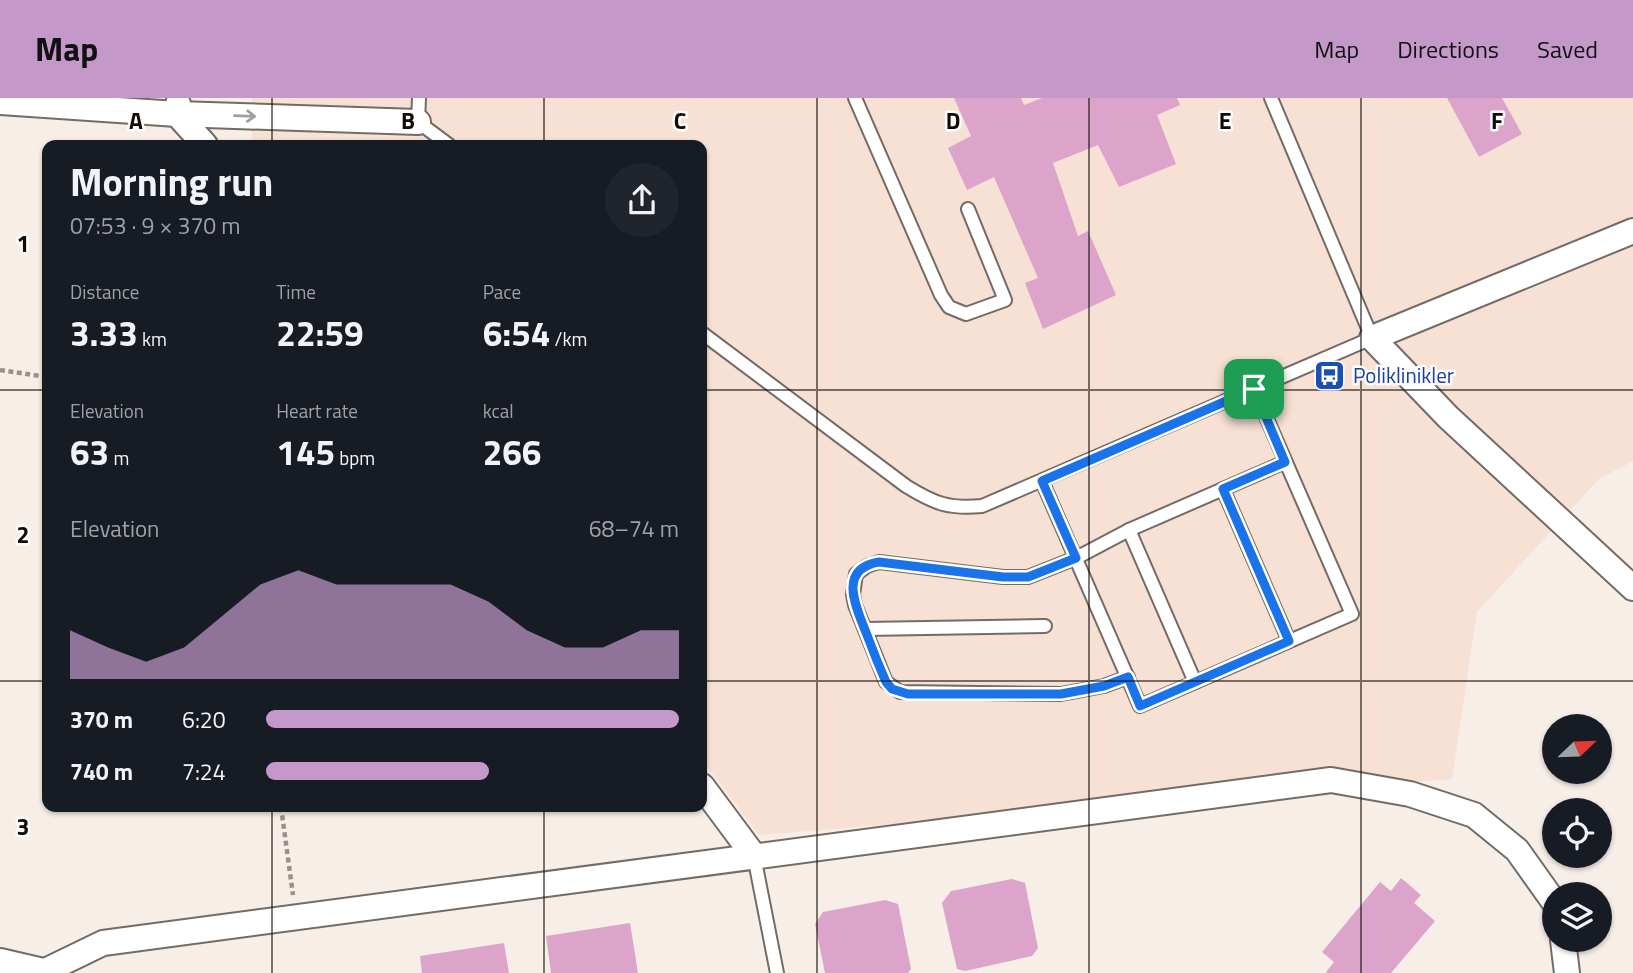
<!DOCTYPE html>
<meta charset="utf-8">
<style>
body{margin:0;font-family:"Titillium Web",sans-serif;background:#20242c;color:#f1f3f6;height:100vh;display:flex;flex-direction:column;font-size:26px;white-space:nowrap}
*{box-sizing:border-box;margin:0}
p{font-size:23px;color:#9ea1a6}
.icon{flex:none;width:38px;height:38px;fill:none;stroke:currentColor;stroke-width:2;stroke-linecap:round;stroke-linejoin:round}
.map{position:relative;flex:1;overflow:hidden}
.panel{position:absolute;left:42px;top:42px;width:665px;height:672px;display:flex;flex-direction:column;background:#171b24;border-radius:14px;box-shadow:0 2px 5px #0004}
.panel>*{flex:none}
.needle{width:46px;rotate:67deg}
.fabs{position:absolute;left:1542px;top:616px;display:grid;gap:14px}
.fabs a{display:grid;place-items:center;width:70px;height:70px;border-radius:50%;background:#171b24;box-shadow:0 2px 5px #0004;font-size:35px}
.pin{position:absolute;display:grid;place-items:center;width:60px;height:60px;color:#fff;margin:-30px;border-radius:14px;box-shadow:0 4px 10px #0006}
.round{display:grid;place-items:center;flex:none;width:74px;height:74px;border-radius:37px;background:#20242c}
.summary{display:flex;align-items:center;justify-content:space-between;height:119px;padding:0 28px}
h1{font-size:38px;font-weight:700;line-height:52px}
.stats{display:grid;grid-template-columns:repeat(3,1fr);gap:10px;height:119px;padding:7px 28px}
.stats div{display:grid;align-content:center}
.stats b{font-size:35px;font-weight:700}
.stats small{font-size:19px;font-weight:400}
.stats p{font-size:19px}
.chart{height:196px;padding:14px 28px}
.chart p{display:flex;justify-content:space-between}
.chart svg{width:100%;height:126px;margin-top:7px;fill:#c499c9;opacity:.7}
ul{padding:0 28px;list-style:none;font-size:23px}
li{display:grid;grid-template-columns:112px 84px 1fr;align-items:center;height:52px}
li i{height:18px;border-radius:9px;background:#c499c9}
header{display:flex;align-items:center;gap:42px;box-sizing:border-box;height:98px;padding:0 35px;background:#c499c9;color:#111}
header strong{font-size:33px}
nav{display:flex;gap:38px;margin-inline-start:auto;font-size:24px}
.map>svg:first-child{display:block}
.medical{fill:#f7e1d4}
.building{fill:#dca4ca}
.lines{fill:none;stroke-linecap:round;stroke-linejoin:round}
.lane-casing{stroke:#736b65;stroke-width:16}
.street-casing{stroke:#736b65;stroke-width:28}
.path{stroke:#98918c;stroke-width:4.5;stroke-dasharray:5 3.5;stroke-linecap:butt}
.lane{stroke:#fff;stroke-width:12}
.street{stroke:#fff;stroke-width:24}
.oneway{stroke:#9f9e9d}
.route-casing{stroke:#fff;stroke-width:14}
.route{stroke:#1a73e8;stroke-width:9}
.grid{fill:none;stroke:#0f0c0a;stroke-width:2;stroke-opacity:0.55}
.labels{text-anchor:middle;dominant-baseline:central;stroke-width:5;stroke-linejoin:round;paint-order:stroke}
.transit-label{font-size:21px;fill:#164399;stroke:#fefcfb;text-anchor:start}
.grid-label{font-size:23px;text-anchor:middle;font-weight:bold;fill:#0f0c0a;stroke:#fefcfb;stroke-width:5;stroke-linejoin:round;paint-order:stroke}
</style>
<header>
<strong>Map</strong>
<nav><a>Map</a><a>Directions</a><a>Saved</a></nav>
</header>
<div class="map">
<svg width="1633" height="875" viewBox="0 0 1633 875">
<rect width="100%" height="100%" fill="#f7eee7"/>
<polygon class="medical" points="252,0 1633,0 1633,363 1599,381 1477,514 1452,681 759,737 702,662 702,47 252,47"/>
<g class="building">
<polygon points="954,0 1021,0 1024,7 1042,0 1177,0 1180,7 1157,17 1176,66 1119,89 1098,47 1053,65 1078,138 1088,133 1116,197 1043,231 1025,185 1038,180 994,79 967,92 948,50 971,38"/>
<polygon points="1447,0 1502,0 1522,36 1479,59"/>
<polygon points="1401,780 1421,797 1414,805 1435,823 1391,875 1327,875 1326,874 1334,864 1322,854 1380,784 1391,793"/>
<polygon points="1012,781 1025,785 1038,850 1032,858 965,873 957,871 942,805 951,793"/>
<polygon points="885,802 898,806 911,871 908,875 825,875 815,826 823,814"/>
<polygon points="630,825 638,875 551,875 546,838"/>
<polygon points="504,845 509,875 422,875 420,858"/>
</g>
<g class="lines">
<defs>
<g id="lane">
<polyline points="419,0 418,24 449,47"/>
<polyline points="855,0 941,197 949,209 966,216 1005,202 968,111"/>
<path d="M702,235L906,388C935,406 949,411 982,408L1372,240L1271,0"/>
<polyline points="1042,383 1140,608 1352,516 1254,291"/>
<polyline points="1223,391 1289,543"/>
<polyline points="1129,432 1195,584"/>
<polyline points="865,531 1045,528"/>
<polyline points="1128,579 1104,588 1061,596 900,594 886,584 855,507 853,497 856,476 867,468 879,464 1003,479 1028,479 1076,460 1129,432 1285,364"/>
<polyline points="754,758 777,875"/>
</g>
<g id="street">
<polyline points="0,4 177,16 418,24"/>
<polyline points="178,6 177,16 205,47"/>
<polyline points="1633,133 1372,240 1448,319 1633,490"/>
<polyline points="702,688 754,758"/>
<polyline points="1563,842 1567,875"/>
<polyline points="0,863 43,873"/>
<polyline points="41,875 103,845 1331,682 1410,696 1474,717 1517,752 1554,804"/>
</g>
</defs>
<use href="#lane" class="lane-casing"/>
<use href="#street" class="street-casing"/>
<g class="path">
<polyline points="0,272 47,279"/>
<polyline points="281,709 293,797"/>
</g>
<use href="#lane" class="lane"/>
<use href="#street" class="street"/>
</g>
<defs><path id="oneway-shaft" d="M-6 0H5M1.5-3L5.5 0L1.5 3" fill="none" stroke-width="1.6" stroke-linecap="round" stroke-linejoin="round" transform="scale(1.75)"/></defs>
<use class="oneway" href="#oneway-shaft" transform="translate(245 18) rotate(2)"/>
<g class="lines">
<defs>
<path id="route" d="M1254,291L1285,364L1223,391L1289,543L1140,608L1128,579L1104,588L1061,596H908L892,591L886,584C879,568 873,553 867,537C857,511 836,471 879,464L1003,479H1028L1076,460L1042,383Z"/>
</defs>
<use href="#route" class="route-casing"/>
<use href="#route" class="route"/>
</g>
<path class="grid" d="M272,0V47M544,0V47M817,0V875M1089,0V875M1361,0V875M0,292H47M702,292H1633M0,583H47M702,583H1633M272,709V875M544,709V875"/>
<defs>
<symbol id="bus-square" viewBox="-11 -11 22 22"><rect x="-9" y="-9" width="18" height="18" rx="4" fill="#1a4fb4" stroke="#fefcfb"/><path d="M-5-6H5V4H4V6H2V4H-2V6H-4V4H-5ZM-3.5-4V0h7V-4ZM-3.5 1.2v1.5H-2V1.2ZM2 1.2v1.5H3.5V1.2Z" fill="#fff"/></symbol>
</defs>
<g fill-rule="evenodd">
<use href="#bus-square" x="1312" y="260" width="35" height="35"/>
</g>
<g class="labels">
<g class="transit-label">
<text x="1353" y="277">Poliklinikler</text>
</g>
</g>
<g class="grid-label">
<text x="136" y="31">A</text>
<text x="408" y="31">B</text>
<text x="680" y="31">C</text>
<text x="953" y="31">D</text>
<text x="1225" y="31">E</text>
<text x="1497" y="31">F</text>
<text x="23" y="154">1</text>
<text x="23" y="445">2</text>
<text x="23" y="737">3</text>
</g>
</svg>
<div class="fabs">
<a><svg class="needle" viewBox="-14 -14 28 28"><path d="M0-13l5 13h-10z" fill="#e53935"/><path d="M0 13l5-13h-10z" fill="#9ea1a6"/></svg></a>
<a><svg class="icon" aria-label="locate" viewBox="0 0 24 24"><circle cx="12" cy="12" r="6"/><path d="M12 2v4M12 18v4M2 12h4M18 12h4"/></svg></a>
<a><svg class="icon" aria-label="layers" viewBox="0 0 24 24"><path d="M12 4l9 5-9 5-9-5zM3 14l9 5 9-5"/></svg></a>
</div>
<div class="pin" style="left:1254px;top:291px;background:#1e9e55"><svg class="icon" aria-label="arrive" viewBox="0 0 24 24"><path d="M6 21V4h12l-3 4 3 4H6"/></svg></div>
<section class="panel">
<div class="summary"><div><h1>Morning run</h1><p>07:53 · 9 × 370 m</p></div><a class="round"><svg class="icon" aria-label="share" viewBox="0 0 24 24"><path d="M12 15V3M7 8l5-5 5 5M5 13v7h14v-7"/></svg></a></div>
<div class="stats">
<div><p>Distance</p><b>3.33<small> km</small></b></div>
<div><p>Time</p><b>22:59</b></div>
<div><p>Pace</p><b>6:54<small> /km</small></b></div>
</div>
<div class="stats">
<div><p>Elevation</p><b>63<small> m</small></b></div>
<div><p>Heart rate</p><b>145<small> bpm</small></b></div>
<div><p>kcal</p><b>266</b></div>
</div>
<div class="chart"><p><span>Elevation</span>68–74 m</p>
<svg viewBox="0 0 160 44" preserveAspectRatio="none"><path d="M0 44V27L10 33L20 38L30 33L40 22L50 11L60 6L70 11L80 11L90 11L100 11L110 17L120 27L130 33L140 33L150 27L160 27V44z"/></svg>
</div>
<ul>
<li><b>370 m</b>6:20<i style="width:100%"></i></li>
<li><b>740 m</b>7:24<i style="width:54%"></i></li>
</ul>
</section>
</div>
